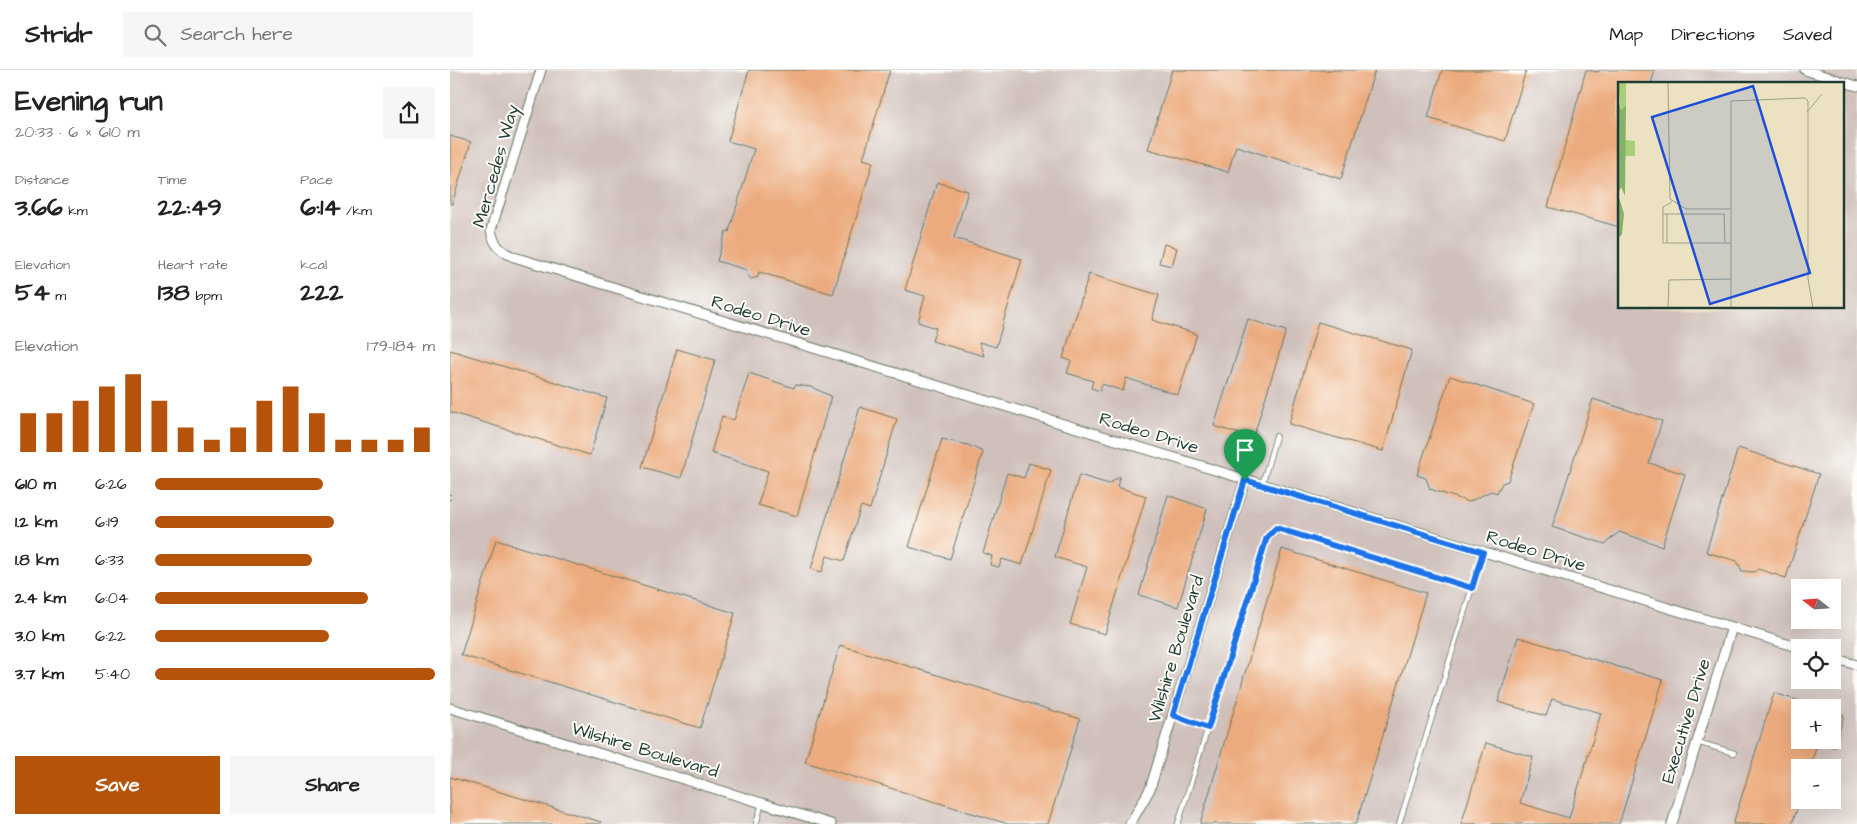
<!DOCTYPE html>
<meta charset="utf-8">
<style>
body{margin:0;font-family:"Architects Daughter",sans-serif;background:#f6f6f6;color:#222;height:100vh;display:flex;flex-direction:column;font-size:19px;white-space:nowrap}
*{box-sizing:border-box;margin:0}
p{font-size:16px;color:#767676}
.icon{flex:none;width:28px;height:28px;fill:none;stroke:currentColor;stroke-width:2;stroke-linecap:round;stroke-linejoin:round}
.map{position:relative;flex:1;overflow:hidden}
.side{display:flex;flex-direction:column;background:#fff;width:450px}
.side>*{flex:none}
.needle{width:32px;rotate:287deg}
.tools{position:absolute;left:1341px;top:509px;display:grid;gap:10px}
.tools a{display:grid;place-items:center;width:50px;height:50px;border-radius:0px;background:#fff;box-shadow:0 5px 20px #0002;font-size:25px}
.pin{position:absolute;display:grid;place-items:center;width:42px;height:42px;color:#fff;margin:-51px -21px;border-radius:50% 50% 50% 0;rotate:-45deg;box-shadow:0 0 5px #0007}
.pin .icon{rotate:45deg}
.round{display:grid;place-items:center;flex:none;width:52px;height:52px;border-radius:0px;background:#f6f6f6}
.summary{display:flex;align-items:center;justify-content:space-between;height:85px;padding:0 15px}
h1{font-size:28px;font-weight:800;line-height:38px}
.metrics{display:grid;grid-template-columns:repeat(3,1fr);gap:8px;height:85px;padding:5px 15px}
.metrics div{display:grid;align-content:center}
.metrics b{font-size:25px;font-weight:800}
.metrics small{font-size:14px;font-weight:400}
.metrics p{font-size:14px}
.chart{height:140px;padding:10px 15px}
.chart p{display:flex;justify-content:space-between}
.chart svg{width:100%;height:90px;margin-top:5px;stroke:#b45309;stroke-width:6}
.button{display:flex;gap:10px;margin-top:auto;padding:10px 15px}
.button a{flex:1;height:58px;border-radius:0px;background:#b45309;color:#fff;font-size:20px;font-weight:800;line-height:58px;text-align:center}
.button a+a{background:#f6f6f6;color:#222}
ul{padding:0 15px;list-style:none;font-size:16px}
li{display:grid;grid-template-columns:80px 60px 1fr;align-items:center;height:38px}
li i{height:12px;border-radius:6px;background:#b45309}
header{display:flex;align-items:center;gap:30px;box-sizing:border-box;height:70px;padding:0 25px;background:#fff;border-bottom:1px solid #e0e0e0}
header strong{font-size:24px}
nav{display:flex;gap:28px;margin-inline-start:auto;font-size:18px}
.search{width:350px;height:45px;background:#f6f6f6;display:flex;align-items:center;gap:12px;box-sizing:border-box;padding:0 18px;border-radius:0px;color:#767676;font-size:19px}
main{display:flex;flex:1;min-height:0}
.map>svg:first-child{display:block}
.industrial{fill:#cfc0bb;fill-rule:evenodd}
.building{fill:#ecab7e}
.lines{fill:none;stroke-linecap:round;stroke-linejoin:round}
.lane-casing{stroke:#677766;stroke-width:6}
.street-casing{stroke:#677766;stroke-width:11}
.path{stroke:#677766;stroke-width:2;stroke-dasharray:1 4;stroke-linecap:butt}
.lane{stroke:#fff;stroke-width:4.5}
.street{stroke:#fff;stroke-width:9}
.route-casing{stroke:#fff;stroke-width:10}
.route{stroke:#1a73e8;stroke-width:6}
.labels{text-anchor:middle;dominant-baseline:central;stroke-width:4;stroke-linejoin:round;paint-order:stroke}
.street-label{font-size:18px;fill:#1f3d34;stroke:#fdfcf7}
.inset-road{fill:none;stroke:#9aa089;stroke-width:1}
.view{fill:#1d4ed8;fill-opacity:0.15;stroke:#1d4ed8;stroke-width:2.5}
.inset-edge{fill:none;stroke:#1f3d34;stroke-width:2.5}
</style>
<header>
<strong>Stridr</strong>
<div class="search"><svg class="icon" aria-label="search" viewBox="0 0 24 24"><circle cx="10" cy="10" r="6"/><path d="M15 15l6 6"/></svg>Search here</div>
<nav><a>Map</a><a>Directions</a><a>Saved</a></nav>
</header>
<main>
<section class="side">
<div class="summary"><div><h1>Evening run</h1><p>20:33 · 6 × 610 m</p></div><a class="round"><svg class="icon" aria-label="share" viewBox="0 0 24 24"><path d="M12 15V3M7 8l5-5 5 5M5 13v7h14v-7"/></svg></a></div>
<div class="metrics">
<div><p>Distance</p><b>3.66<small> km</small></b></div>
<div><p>Time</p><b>22:49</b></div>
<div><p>Pace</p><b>6:14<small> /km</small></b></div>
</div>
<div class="metrics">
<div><p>Elevation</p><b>54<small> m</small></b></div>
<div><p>Heart rate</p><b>138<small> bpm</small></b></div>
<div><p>kcal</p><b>222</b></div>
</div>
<div class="chart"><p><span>Elevation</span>179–184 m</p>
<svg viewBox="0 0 160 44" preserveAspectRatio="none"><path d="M5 44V25M15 44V25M25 44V19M35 44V12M45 44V6M55 44V19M65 44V32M75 44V38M85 44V32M95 44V19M105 44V12M115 44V25M125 44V38M135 44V38M145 44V38M155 44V32"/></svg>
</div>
<ul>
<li><b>610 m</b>6:26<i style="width:60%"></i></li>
<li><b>1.2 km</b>6:19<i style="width:64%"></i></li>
<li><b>1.8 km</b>6:33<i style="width:56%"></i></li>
<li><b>2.4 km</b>6:04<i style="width:76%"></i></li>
<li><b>3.0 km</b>6:22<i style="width:62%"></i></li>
<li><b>3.7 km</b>5:40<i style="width:100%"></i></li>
</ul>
<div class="button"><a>Save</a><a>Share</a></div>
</section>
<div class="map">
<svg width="1407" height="754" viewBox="0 0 1407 754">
<rect width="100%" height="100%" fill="#fdfcf7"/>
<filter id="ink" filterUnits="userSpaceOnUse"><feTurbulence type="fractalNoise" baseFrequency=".02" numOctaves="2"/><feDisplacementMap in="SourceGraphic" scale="10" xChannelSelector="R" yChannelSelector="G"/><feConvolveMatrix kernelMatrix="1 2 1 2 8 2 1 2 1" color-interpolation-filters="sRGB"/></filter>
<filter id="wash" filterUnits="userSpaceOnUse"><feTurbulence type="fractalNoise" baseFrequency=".0096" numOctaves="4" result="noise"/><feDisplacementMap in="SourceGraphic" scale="20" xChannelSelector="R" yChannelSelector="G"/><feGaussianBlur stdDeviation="1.12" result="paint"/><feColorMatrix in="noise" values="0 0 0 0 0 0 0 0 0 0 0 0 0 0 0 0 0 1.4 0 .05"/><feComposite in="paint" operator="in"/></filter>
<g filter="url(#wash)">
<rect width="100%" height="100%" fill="#ece2c2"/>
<path class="industrial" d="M0,0H1407V754H0ZM1170,14H1393V238H1170ZM1350,518H1382V550H1350ZM1350,578H1382V610H1350ZM1350,638H1382V670H1350ZM1350,698H1382V730H1350Z"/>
<g id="blocks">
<g class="building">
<polygon points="299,0 440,0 413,89 423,92 383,224 309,202 308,207 301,209 296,203 297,200 267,191 276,161 279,162 304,79 278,71"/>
<polygon points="722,0 925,0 891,109 786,76 778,102 698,79"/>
<polygon points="992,0 1076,0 1055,71 978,48"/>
<polygon points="1136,0 1148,2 1149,0 1205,0 1201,14 1170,14 1170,157 1098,137"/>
<polygon points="0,66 21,72 2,134 0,134"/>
<polygon points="487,112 518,121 504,168 572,189 546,277 529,272 534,286 482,271 486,258 468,252 475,226 455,220"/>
<polygon points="714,174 727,178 722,196 709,193"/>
<polygon points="639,204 709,225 702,250 747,264 728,325 676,308 673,321 652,314 650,321 641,318 643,311 617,303 621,291 613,288"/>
<polygon points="798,249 836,261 803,368 764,356"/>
<polygon points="868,252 962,280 933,381 839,354"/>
<polygon points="227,279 265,290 231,408 192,397"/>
<polygon points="0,280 157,328 140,385 0,342"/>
<polygon points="299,303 344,318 345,315 361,317 381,326 347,446 308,435 318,401 261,383 272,346 284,350"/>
<polygon points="1000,306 1084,334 1058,411 1052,413 1047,423 1041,421 1019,432 980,419 976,408 967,405"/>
<polygon points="1143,329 1212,351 1199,393 1235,404 1212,476 1169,462 1155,474 1102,457"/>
<polygon points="410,337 447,349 420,439 411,436 394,491 377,486 372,502 361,499"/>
<polygon points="492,369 518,375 533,382 500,489 459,477"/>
<polygon points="1288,378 1369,404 1336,508 1308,499 1304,502 1292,501 1287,491 1256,482"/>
<polygon points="579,393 601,400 572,495 552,489 549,497 540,495 542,486 533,483 557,403 574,408"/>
<polygon points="629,405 659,414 670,406 667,417 696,426 655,564 620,554 637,497 605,487"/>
<polygon points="718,425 757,439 728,537 689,525"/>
<polygon points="46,470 285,543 250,658 11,585"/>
<polygon points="832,479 976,523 906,754 750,754"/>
<polygon points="1068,567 1213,610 1169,754 1011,754 1036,673 1083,687 1070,733 1119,748 1151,643 1102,629 1096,646 1048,632"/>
<polygon points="390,575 630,649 598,754 558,754 355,692"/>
<polygon points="1324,623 1350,631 1350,670 1368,670 1360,698 1350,698 1350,729 1342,754 1283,754"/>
<polygon points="1382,641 1394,645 1385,677 1382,677"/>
<polygon points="0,707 151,752 150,754 0,754"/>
</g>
</g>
</g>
<g filter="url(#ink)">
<use href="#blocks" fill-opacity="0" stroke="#677766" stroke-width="1"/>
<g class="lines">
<defs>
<g id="lane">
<polyline points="812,415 826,366"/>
<polyline points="723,645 758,657"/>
<polyline points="1247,672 1284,683"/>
<polyline points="306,754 312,733"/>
<polyline points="728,754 817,467 826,458 1022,518"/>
<polyline points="949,754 1033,482"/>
</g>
<g id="street">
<path d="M91,0L41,160C44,175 50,181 64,187L1350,578"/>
<polyline points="1355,0 1407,16"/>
<polyline points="1382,588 1407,595"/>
<polyline points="0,638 381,754"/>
<polyline points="680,754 700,719 795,410"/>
<polyline points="1222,754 1282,557"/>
</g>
</defs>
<use href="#lane" class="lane-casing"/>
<use href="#street" class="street-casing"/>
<polyline class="path" points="0,424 0,430"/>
<use href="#lane" class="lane"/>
<use href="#street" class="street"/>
</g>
</g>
<g class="lines" filter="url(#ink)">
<defs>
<polygon id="route" points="795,410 1033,482 1022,518 826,458 817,467 758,658 723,645"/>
</defs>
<use href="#route" class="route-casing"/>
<use href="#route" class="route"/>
</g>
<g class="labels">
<g class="street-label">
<text transform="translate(46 96) rotate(-74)">Mercedes Way</text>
<text transform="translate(311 246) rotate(17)">Rodeo Drive</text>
<text transform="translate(699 363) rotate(17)">Rodeo Drive</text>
<text transform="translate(1086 481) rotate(17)">Rodeo Drive</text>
<text transform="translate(726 579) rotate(-73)">Wilshire Boulevard</text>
<text transform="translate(1236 651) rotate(-73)">Executive Drive</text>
<text transform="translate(195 680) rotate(17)">Wilshire Boulevard</text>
</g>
</g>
<g transform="translate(1168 12)">
<rect width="226" height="226" fill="#ece2c2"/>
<path d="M0,0H8V23L3,28ZM7,58L17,59V74H7Z" fill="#a9ce78"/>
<path d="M0,16L3,28L8,23L7,114L3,105L0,112ZM0,112L6,132L4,152L0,157Z" fill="#86b168"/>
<path class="inset-road" d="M50,0L52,117L68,127H112M189,30L204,12M54,120L45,125V161H113M45,132H106L107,161M49,132V161M50,226L51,198L113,197M113,226V19L187,16L190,19V197L195,226"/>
<path class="view" d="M135,4L192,191L92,222L34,35Z"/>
<rect width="226" height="226" class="inset-edge"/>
</g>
</svg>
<div class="tools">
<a><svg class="needle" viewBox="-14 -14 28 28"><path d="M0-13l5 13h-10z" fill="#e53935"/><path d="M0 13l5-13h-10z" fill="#767676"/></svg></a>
<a><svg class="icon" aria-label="locate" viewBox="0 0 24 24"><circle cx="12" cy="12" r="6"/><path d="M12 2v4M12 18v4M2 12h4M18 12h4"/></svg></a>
<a>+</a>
<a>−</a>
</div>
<div class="pin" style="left:795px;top:410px;background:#1e9e55"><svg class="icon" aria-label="arrive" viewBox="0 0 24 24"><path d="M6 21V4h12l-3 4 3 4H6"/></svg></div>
</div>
</main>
